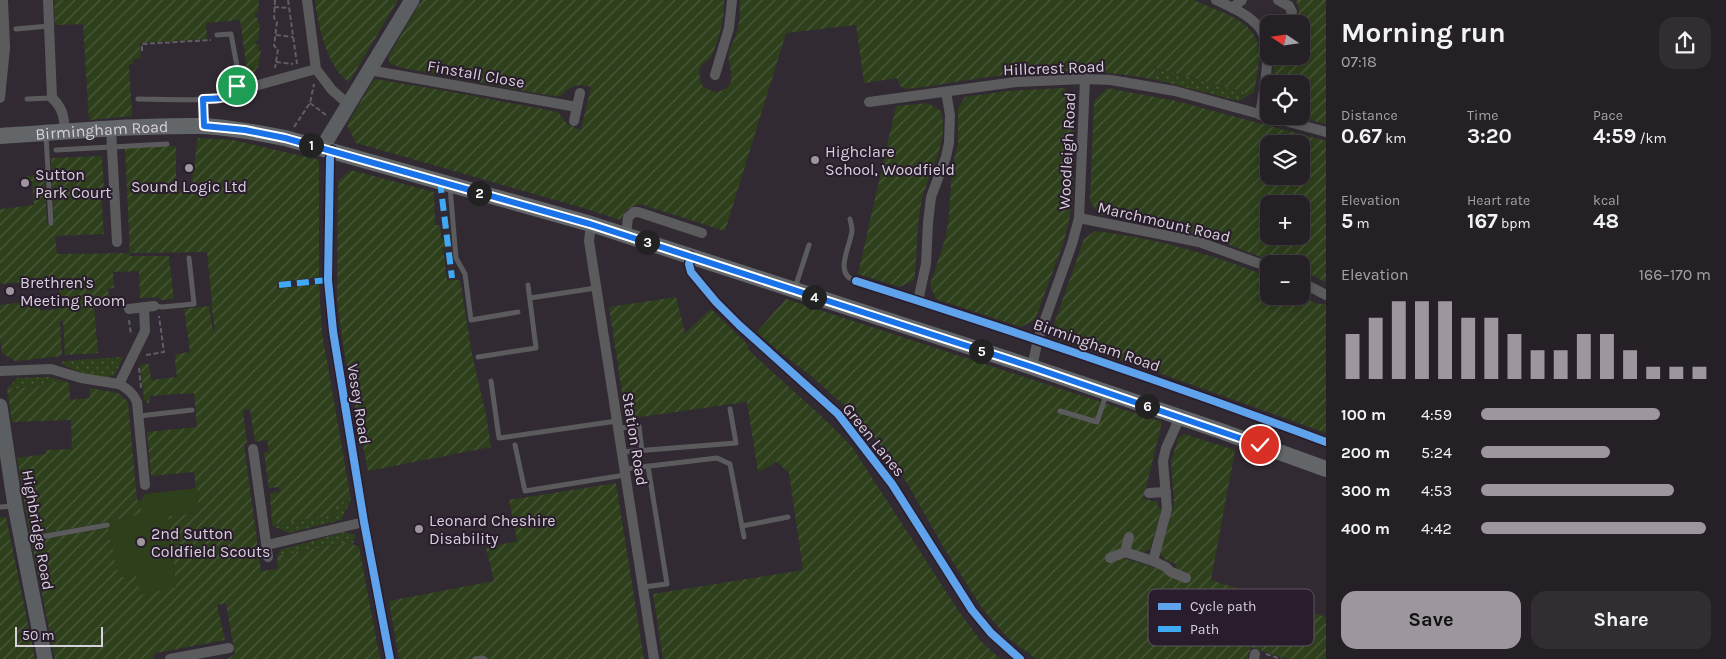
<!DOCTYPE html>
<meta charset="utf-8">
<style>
body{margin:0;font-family:Karla,sans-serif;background:#312d32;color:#f1f3f6;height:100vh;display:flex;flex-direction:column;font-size:19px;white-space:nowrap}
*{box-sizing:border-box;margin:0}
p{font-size:16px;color:#a3a3a7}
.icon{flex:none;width:28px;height:28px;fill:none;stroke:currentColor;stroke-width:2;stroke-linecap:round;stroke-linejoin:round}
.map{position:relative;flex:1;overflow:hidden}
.drawer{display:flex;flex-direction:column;background:#252026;width:400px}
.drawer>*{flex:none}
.needle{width:32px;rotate:283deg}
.buttons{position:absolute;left:1260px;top:15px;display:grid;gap:10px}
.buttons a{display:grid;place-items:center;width:50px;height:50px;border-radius:10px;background:#252026;box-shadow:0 2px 12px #0003,0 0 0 1px #423e43;font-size:25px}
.scale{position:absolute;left:15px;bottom:12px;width:88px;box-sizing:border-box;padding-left:5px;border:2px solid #d8d0da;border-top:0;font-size:14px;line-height:18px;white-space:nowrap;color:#d8d0da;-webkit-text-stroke:4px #291c2c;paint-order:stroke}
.pin{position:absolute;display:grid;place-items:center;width:42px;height:42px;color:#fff;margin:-21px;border:2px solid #fff;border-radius:50%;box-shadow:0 1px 5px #0007}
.km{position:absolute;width:25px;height:25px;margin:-12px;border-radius:50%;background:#222;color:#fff;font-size:14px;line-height:25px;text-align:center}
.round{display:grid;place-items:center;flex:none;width:52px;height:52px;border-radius:15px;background:#312d32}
.overview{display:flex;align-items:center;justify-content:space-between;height:85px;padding:0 15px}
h1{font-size:28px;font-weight:700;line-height:38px}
.metrics{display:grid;grid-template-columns:repeat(3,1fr);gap:8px;height:85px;padding:5px 15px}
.metrics div{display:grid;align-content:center}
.metrics b{font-size:21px;font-weight:700}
.metrics small{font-size:14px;font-weight:400}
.metrics p{font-size:14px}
.chart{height:140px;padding:10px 15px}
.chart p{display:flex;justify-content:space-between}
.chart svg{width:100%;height:90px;margin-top:5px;stroke:#9e969f;stroke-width:6}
.action{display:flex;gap:10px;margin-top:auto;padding:10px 15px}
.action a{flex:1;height:58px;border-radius:15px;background:#9e969f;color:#111;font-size:20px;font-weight:700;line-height:58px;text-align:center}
.action a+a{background:#312d32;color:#f1f3f6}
ul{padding:0 15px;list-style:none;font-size:16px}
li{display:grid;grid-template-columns:80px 60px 1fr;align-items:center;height:38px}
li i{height:12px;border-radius:6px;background:#9e969f}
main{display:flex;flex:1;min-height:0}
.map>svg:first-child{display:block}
.grass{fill:url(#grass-dots)}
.garden{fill:url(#garden-furrows);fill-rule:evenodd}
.pitch{fill:#2e3f1c}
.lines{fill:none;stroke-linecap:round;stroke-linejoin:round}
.path{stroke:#5f5e62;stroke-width:2;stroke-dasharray:5 2.5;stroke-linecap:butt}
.lane{stroke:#5b5b5e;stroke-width:5}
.street{stroke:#5b5b5e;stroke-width:10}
.secondary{stroke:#5c5f62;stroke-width:15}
.primary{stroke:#636669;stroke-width:16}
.quiet{stroke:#3fa9f5;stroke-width:6;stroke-dasharray:12 6;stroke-linecap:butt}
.cycleway-casing{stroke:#291c2c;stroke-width:11}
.cycleway{stroke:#60a3ed;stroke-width:8}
.route-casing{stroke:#fff;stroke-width:10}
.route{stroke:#1a73e8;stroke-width:6}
.poi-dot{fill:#9e969f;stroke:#291c2c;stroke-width:2}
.labels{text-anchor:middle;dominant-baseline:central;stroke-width:4;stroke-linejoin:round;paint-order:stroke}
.street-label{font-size:16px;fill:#d8d0da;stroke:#291c2c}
.poi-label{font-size:16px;fill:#d8d0da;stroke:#291c2c;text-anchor:start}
.key{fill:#291c2c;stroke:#5e5260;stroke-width:1}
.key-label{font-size:14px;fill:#d8d0da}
</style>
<main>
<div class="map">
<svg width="1326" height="659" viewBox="0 0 1326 659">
<defs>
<pattern id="grass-dots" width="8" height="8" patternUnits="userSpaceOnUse" patternTransform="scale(1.25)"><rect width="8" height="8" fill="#2e3f1c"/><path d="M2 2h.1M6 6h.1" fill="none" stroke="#4c5a3c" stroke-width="1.8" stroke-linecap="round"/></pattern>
<pattern id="garden-furrows" width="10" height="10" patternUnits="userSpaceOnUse" patternTransform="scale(1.25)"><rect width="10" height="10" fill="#2e3f1c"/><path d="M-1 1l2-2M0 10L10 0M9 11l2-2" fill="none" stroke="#4c5a3c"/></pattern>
</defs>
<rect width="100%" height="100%" fill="#312a32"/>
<g class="grass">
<polygon points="1156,68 1250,94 1239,101 1152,79"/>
<path d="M123,357L115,375C99,382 77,371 63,365L62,361Z"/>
<polygon points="48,377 64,381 43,383 43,385 39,386 7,389 17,378"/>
<polygon points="351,500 341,520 289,533 273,526 272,524 334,515 336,505 342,502"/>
<polygon points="344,532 356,535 353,543 348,542 277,556 281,550 284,549"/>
</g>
<g class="garden">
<polygon points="54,0 259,0 258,13 255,13 255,17 258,18 258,23 260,23 258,41 255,41 255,44 259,45 258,50 261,51 258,68 256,68 255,72 247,71 240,20 206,23 207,39 140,43 141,58 133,59 133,64 129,64 132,116 89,120 83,24 55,25"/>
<path d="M315,0H398L349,82C328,70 317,23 315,0Z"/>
<path d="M422,0H724C725,18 719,39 712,55C708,63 700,62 699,74L702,85C708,90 714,93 720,91C741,85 726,66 729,53C730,47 734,41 736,35C740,24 740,12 740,0H1194C1216,11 1257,20 1259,50C1260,64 1256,79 1254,93L1250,94L1156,68L1152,79C1093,68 1035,70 975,79C952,82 930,87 906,89L900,86L897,78L864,83L856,25L786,33L725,231L640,204L626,210L620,220L583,208L356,143L347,125L374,79L447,91L558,112L568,125L581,130L591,87C577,83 571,86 560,96L546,95L403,68L390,64L388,57Z"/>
<polygon points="1296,0 1326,0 1326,124 1294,116 1301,116 1301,84 1271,84 1275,56 1301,56 1301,24 1297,24 1299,9"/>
<polygon points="1064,88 1075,101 1072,201 1069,221 1063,244 1035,320 1021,327 936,299 930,285 946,236 949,215 952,168 958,144 958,108 965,97 1008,91"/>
<path d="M1107,88L1176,101L1326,141V282L1301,270V264H1279L1209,237L1140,221L1100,215L1090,202L1094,101ZM1269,144H1301V176H1269ZM1269,204H1301V236H1269Z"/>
<path d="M928,103L941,111C950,144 927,173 921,204C916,229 918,255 914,280L900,287L858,274L896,106Z"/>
<polygon points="198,138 233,140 319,160 319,277 277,282 277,289 319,284 322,332 351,500 342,502 336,505 334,515 272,524 270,493 280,492 279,487 269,488 264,453 269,451 267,440 255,442 250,409 243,410 247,443 244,444 261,571 278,569 277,556 348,542 359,547 380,659 227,659 235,654 226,603 217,605 225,640 156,653 152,659 55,659 31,540 108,528 119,577 136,575 176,587 168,516 199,513 194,472 151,476 147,432 197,427 194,393 150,396 149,404 144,400 140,365 149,364 151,380 177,377 175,361 176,354 190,352 184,309 209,306 213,331 215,331 211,303 212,302 207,252 130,253 130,256 169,256 174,299 161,300 158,297 140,298 139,271 113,272 114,288 108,289 110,305 94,306 98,353 65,355 63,321 60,321 62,356 15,361 2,353 0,338 0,305 39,300 40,311 58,309 57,302 60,301 59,279 0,284 0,209 34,205 32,181 26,181 26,176 44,174 47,224 54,224 51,158 102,156 104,191 101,191 104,234 55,236 57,254 130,253 125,148 176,146 176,189 190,192"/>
<polygon points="351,170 434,192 435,225 440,225 441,238 445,241 446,247 443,248 447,280 460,280 472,354 486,415 491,447 368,471 344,351 337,301 338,181"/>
<path d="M1095,231C1155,238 1212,254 1269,277V296H1301L1317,304H1326V433L1148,369L1059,340L1053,327L1084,239Z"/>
<path d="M676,297L685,333L711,309L749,346L747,348C781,382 820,412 852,447L960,613L981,641L1000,659H663L653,594L803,570L789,473L776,461L770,466L758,472L747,402L626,419L609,307Z"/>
<path d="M786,299L1162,422L1143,499L1158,502L1157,507L1162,508L1150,549L1142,553H1125L1123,558L1165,571L1177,580L1175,569L1176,564C1169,561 1162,560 1160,552L1174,504L1171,461L1179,437L1184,434L1235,450L1211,580L1326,617V659H1287L1251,647L1247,659H1036L1007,637L982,608L944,548L907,483L865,424L810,375L777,350L757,332Z"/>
<polygon points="64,381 69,383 70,400 90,398 89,388 118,393 128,402 137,500 141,501 142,514 107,522 30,536 17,458 46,454 45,450 72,449 71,420 12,422 7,389 39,386 43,385 43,383"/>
<polygon points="616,483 644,659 399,659 389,601 494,581 486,548 517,541 509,500"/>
<polygon points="0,517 6,517 35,659 0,659"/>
</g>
<polygon class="pitch" points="197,488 199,513 168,516 176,587 141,595 136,576 119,577 108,528 37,539 36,535 107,522 142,514 141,501 144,494"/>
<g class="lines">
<g class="path">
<polyline points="275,0 274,18 277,22 274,46 278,49 275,68"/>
<polyline points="288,0 297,64"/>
<polyline points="274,7 289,8"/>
<polyline points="276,35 293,37"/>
<polyline points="142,51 142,44 211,40"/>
<polyline points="276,62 293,64"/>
<polyline points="310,103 326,115"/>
<polyline points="294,127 310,103 314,84"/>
<polyline points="129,320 131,335"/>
<polyline points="146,355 164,352 159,316"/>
<polyline points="139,368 141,388"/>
<polyline points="1266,654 1281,659"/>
</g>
<g class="lane">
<polyline points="16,29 49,26"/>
<polyline points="27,99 52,98"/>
<path d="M138,99C156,99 219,103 231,94C236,91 239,83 239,77L231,34L217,35"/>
<polyline points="203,99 203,123"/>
<polyline points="46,136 51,223"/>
<polyline points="56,150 167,144"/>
<polyline points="450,187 456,258 465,274 471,320 518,312"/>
<path d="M850,219C851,223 852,227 852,231C850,247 833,275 856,281"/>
<polyline points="795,288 809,245"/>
<polyline points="530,298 596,288"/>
<polyline points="154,306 162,307 194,304 189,258"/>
<polyline points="478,357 536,348 528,285"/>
<polyline points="491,381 499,438 617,421"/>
<polyline points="1060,411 1097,422 1106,395"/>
<polyline points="139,416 192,410"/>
<polyline points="619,428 639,426 642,451"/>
<polyline points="515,445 525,491 625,475"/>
<polyline points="622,452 736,443 730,409"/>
<polyline points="625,469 717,458 730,464 744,537"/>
<polyline points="0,507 14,506"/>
<polyline points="742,526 788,517"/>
<polyline points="24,540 107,525"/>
<polyline points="643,587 667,584 648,466"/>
<polyline points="475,659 482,658 485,659"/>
</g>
<g class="street">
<path d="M48,0L52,98C63,108 64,117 65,132"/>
<polyline points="307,0 316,69 332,90 348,104"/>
<path d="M1216,0C1231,7 1248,14 1259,27C1275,46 1263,92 1260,115"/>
<polyline points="1278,0 1289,6 1292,12 1289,24"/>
<polyline points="1232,8 1242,0"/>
<polyline points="369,70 577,107"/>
<polyline points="715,75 729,28 732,0"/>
<polyline points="255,86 316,69"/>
<polyline points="0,98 5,48 3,0"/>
<polyline points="869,102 1016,82 1085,79 1111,80 1175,91 1326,132"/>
<polyline points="574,121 580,93"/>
<polyline points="111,129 117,242"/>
<polyline points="332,150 330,158 328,280 333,331 364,522 390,659"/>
<polyline points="1079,218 1199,242 1269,267"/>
<polyline points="591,224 589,241 654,659"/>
<polyline points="626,236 628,217 634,212 638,212 702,233"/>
<polyline points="691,256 689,264 691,272 716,302 739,325 838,414 892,484 972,610 991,633 1020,659"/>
<path d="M856,281C1014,331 1171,384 1326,442"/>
<polyline points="1301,282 1326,295"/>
<polyline points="918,301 926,264 928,223 931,197 946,157 949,143 950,115 946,92"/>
<path d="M144,307L145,331L119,384C128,389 133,393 137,402L145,485"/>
<polyline points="129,309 154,306"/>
<polyline points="1032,367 1038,339 1072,244 1079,218 1085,79"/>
<polyline points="0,371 51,369 81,378 119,384"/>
<polyline points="253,449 268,557"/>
<polyline points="1149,493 1166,492"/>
<polyline points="267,545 364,522"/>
<polyline points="1125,552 1129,537"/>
<polyline points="1110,558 1125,552 1153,561 1166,567 1171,572 1186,578"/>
<polyline points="1153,561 1167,509 1163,461 1166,448 1180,417"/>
<polyline points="170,659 229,648"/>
<polyline points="1254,659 1255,654"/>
</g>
<g class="secondary">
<polyline points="322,148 412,0"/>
<polyline points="0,406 15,506 45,659"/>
</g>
<path class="primary" id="s1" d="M0,136C67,132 135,125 202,126C230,127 258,133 285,138L591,224L1032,367L1218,430L1326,469"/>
<g class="quiet">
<polyline points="440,181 452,278"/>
<polyline points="279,285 328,280"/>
</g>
<defs>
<g id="cycleway">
<polyline points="332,150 330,158 328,280 333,331 364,522 390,659"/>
<polyline points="691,256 689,264 691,272 716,302 739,325 838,414 892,484 972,610 991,633 1020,659"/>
<path d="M856,281C1014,331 1171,384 1326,442"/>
</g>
</defs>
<use href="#cycleway" class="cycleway-casing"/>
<use href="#cycleway" class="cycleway"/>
</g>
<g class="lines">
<defs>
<path id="route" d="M237,86C229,101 218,98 203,99L204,126L245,130L285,138L590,224L1032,367L1260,445"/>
</defs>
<use href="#route" class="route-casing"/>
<use href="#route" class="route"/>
</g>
<g class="poi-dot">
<circle cx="815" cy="160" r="5"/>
<circle cx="189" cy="168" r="5"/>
<circle cx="25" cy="183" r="5"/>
<circle cx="10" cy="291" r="5"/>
<circle cx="419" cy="529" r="5"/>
<circle cx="141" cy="542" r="5"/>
</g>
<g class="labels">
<g class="street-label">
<text transform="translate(1054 68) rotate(-2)">Hillcrest Road</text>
<text transform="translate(476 74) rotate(10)">Finstall Close</text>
<text stroke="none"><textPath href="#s1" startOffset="102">Birmingham Road</textPath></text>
<text transform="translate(1067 151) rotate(-87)">Woodleigh Road</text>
<text transform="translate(1164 222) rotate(13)">Marchmount Road</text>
<text transform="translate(1097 345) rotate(19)">Birmingham Road</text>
<text transform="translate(359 404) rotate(81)">Vesey Road</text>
<text transform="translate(635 439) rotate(81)">Station Road</text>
<text transform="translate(874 440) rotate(51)">Green Lanes</text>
<text transform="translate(38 530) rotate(80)">Highbridge Road</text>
</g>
<g class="poi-label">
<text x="825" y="151">Highclare<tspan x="825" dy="18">School, Woodfield</tspan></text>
<text x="35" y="174">Sutton<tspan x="35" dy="18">Park Court</tspan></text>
<text x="189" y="186" text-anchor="middle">Sound Logic Ltd</text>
<text x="20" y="282">Brethren's<tspan x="20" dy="18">Meeting Room</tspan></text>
<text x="429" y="520">Leonard Cheshire<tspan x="429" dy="18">Disability</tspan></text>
<text x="151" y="533">2nd Sutton<tspan x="151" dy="18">Coldfield Scouts</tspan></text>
</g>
</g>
<rect x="1148" y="589" width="166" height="57" rx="8" class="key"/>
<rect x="1158" y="603" width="23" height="7" fill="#60a3ed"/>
<rect x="1158" y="626" width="23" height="6" fill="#3fa9f5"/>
<g class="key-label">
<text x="1190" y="611">Cycle path</text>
<text x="1190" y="634">Path</text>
</g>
</svg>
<div class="buttons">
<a><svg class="needle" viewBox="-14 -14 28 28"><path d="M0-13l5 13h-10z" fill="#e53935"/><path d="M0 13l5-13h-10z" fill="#a3a3a7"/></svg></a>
<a><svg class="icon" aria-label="locate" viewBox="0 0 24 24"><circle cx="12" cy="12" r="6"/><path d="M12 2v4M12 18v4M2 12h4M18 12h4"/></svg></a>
<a><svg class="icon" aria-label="layers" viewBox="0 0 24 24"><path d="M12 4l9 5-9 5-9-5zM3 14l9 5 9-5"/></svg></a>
<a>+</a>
<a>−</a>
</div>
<div class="scale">50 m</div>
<div class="pin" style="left:237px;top:86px;background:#1e9e55"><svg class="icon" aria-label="arrive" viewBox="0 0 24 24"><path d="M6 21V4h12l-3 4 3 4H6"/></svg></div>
<div class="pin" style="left:1260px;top:445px;background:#d93025"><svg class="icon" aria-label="check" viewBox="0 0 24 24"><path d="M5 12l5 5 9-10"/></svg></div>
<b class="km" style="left:311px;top:145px">1</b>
<b class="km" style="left:479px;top:193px">2</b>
<b class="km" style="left:647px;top:242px">3</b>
<b class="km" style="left:814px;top:297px">4</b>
<b class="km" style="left:981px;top:351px">5</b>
<b class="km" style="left:1147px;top:406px">6</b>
</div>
<section class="drawer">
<div class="overview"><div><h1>Morning run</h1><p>07:18</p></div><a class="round"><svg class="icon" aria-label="share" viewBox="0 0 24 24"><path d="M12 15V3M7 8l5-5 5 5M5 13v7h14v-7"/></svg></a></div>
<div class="metrics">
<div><p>Distance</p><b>0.67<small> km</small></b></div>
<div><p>Time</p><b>3:20</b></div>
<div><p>Pace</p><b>4:59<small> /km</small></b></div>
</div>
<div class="metrics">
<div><p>Elevation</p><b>5<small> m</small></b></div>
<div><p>Heart rate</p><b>167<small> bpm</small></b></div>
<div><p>kcal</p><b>48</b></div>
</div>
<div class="chart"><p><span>Elevation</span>166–170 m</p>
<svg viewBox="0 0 160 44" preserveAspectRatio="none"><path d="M5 44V22M15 44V14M25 44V6M35 44V6M45 44V6M55 44V14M65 44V14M75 44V22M85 44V30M95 44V30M105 44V22M115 44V22M125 44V30M135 44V38M145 44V38M155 44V38"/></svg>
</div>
<ul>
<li><b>100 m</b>4:59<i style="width:78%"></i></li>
<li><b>200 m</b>5:24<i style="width:56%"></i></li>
<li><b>300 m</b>4:53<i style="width:84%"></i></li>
<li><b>400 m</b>4:42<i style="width:98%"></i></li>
</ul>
<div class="action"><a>Save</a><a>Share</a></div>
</section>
</main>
